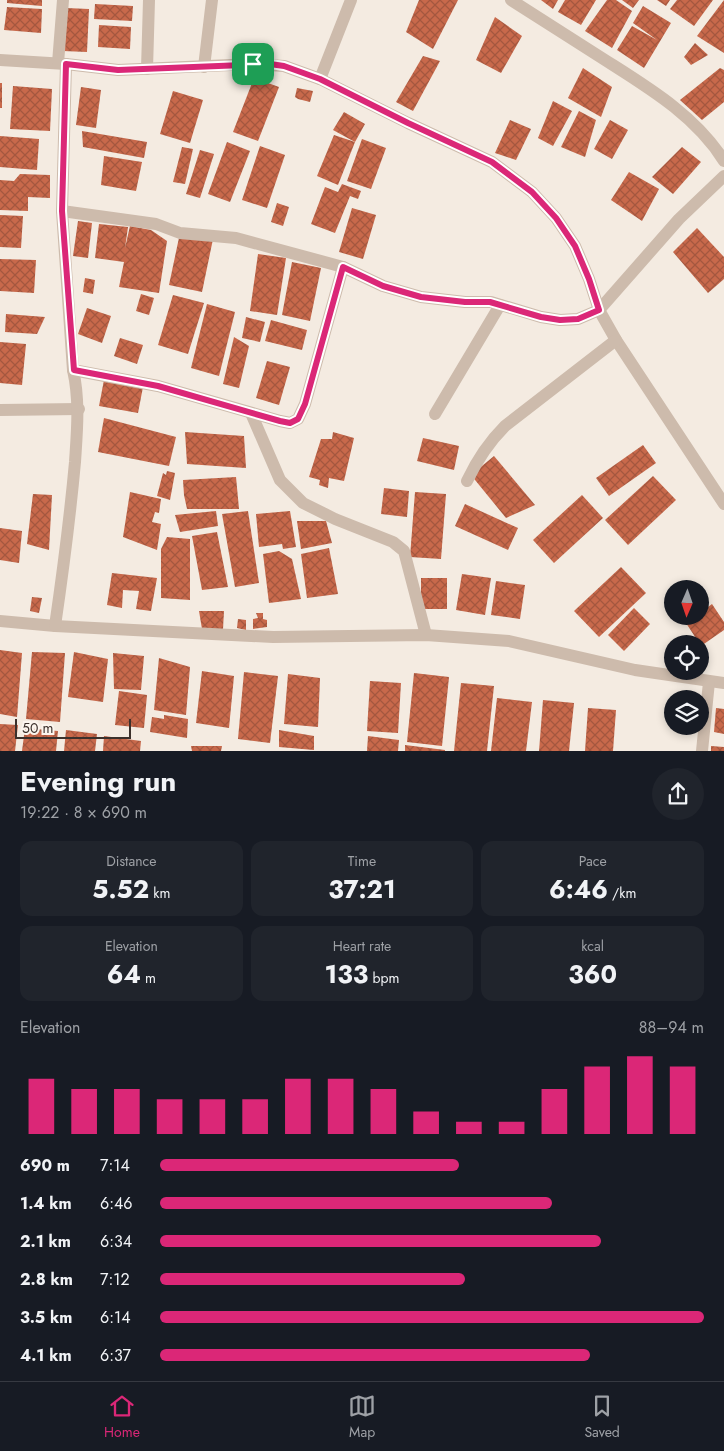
<!DOCTYPE html>
<meta charset="utf-8">
<style>
body{margin:0;font-family:Jost,sans-serif;background:#20242c;color:#f1f3f6;height:100vh;display:flex;flex-direction:column;font-size:19px;white-space:nowrap}
*{box-sizing:border-box;margin:0}
p{font-size:16px;color:#9ea1a6}
.icon{flex:none;width:28px;height:28px;fill:none;stroke:currentColor;stroke-width:2;stroke-linecap:round;stroke-linejoin:round}
.map{position:relative;height:751px;overflow:hidden}
.sheet{display:flex;flex-direction:column;background:#171b24;flex:1}
.sheet>*{flex:none}
.needle{width:32px;rotate:182deg}
.tools{position:absolute;left:664px;top:580px;display:grid;gap:10px}
.tools a{display:grid;place-items:center;width:45px;height:45px;border-radius:50%;background:#171b24;box-shadow:0 2px 8px #0003;font-size:25px}
.scale{position:absolute;left:15px;bottom:12px;width:116px;box-sizing:border-box;padding-left:5px;border:2px solid #3b302b;border-top:0;font-size:14px;line-height:18px;white-space:nowrap;color:#3b302b;-webkit-text-stroke:4px #fbf5ee;paint-order:stroke}
.pin{position:absolute;display:grid;place-items:center;width:42px;height:42px;color:#fff;margin:-21px;border-radius:10px;box-shadow:0 2px 8px #0006}
.round{display:grid;place-items:center;flex:none;width:52px;height:52px;border-radius:26px;background:#20242c}
.summary{display:flex;align-items:center;justify-content:space-between;height:85px;padding:0 20px}
h1{font-size:28px;font-weight:700;line-height:38px}
.metrics{display:grid;grid-template-columns:repeat(3,1fr);gap:8px;height:85px;padding:5px 20px}
.metrics div{display:grid;align-content:center;border-radius:12px;background:#20242c;text-align:center}
.metrics b{font-size:25px;font-weight:700}
.metrics small{font-size:14px;font-weight:400}
.metrics p{font-size:14px}
.chart{height:140px;padding:10px 20px}
.chart p{display:flex;justify-content:space-between}
.chart svg{width:100%;height:90px;margin-top:5px;stroke:#db2777;stroke-width:6}
ul{padding:0 20px;list-style:none;font-size:16px}
li{display:grid;grid-template-columns:80px 60px 1fr;align-items:center;height:38px}
li i{height:12px;border-radius:6px;background:#db2777}
.tab-bar{display:flex;justify-content:space-around;align-items:center;height:70px;border-top:1px solid #363941;background:#171b24;font-size:14px;color:#9ea1a6}
.tab-bar a{display:grid;justify-items:center;gap:2px}
.tab-bar .selected{color:#db2777}
.map>svg:first-child{display:block}
.building{fill:url(#building-cross-hatch)}
.lines{fill:none;stroke-linecap:round;stroke-linejoin:round}
.minor{stroke:#cdbbac;stroke-width:12}
.route-casing{stroke:#fff;stroke-width:10}
.route{stroke:#db2777;stroke-width:6}
</style>
<div class="map">
<svg width="724" height="751" viewBox="0 0 724 751">
<defs>
<pattern id="building-cross-hatch" width="8" height="8" patternUnits="userSpaceOnUse" patternTransform="scale(1.25)"><rect width="8" height="8" fill="#c8694b"/><path d="M0 0l8 8M0 8l8-8" fill="none" stroke="#a4573f"/></pattern>
</defs>
<rect width="100%" height="100%" fill="#f4ebe1"/>
<g class="building">
<polygon points="7,0 42,0 42,6 7,3"/>
<polygon points="419,0 458,0 433,49 406,32"/>
<polygon points="541,0 558,0 553,9"/>
<polygon points="565,0 596,0 581,25 558,12"/>
<polygon points="607,0 616,0 632,11 612,48 585,31"/>
<polygon points="622,0 639,0 633,8"/>
<polygon points="657,0 670,0 666,6"/>
<polygon points="677,0 713,0 694,26 670,9"/>
<polygon points="724,0 724,53 697,36"/>
<polygon points="95,4 133,6 132,21 94,19"/>
<polygon points="643,6 671,23 644,68 617,50 632,26 657,40 633,23"/>
<polygon points="7,7 42,9 41,33 4,30"/>
<polygon points="66,8 89,9 87,52 63,51"/>
<polygon points="495,17 522,36 501,73 476,60"/>
<polygon points="99,25 131,27 130,49 98,47"/>
<polygon points="695,43 708,55 691,65 684,57"/>
<polygon points="423,56 440,61 413,111 396,102"/>
<polygon points="583,68 612,87 601,117 568,98"/>
<polygon points="720,68 724,70 724,102 702,120 680,100"/>
<polygon points="254,78 279,87 258,141 233,132"/>
<rect x="0" y="83" width="2" height="25"/>
<polygon points="13,86 52,89 50,131 10,129"/>
<polygon points="81,87 101,90 96,128 76,125"/>
<polygon points="297,88 313,91 310,102 298,99 295,97"/>
<polygon points="173,91 203,100 190,143 160,134"/>
<polygon points="553,101 572,111 553,146 538,138"/>
<polygon points="579,111 596,120 585,157 561,147"/>
<polygon points="344,112 365,124 355,142 333,130"/>
<polygon points="510,120 531,129 516,160 495,153"/>
<polygon points="610,120 628,130 612,159 594,149"/>
<polygon points="82,131 147,142 144,158 83,147"/>
<polygon points="334,135 355,142 338,185 317,176"/>
<polygon points="0,136 39,139 37,170 0,167"/>
<polygon points="362,139 386,148 371,189 347,181"/>
<polygon points="227,142 250,151 230,202 208,194"/>
<polygon points="260,146 285,155 267,208 242,200"/>
<polygon points="182,147 193,149 185,184 173,182"/>
<polygon points="682,147 701,162 673,194 652,177"/>
<polygon points="200,150 214,154 200,198 186,194"/>
<polygon points="104,156 142,162 136,191 101,185"/>
<polygon points="629,172 659,189 642,221 611,200"/>
<polygon points="20,174 50,175 50,198 28,197 28,211 0,210 0,180 14,181"/>
<polygon points="342,184 361,191 358,199 350,196 335,233 311,224 325,187 338,192"/>
<polygon points="277,203 289,207 283,226 271,222"/>
<polygon points="352,208 376,215 363,259 339,252"/>
<polygon points="0,215 23,216 21,248 0,247"/>
<polygon points="78,221 92,223 88,258 73,256"/>
<polygon points="99,224 128,227 125,248 130,226 151,230 167,241 159,293 119,287 124,262 95,258"/>
<polygon points="697,228 724,257 724,279 708,293 673,252"/>
<polygon points="180,233 213,239 202,292 169,285"/>
<polygon points="258,254 286,258 277,315 250,311"/>
<polygon points="0,259 36,260 34,293 0,291"/>
<polygon points="292,262 321,268 310,321 282,315"/>
<polygon points="85,278 95,280 93,294 83,292"/>
<polygon points="141,294 154,298 149,315 136,311"/>
<polygon points="173,295 204,303 188,354 158,345"/>
<polygon points="207,304 235,312 219,376 191,368"/>
<polygon points="87,308 111,316 102,343 78,334"/>
<polygon points="6,314 45,317 37,334 5,332"/>
<polygon points="246,317 265,322 260,342 242,338"/>
<polygon points="271,320 307,330 302,350 265,341"/>
<polygon points="234,337 249,346 239,388 223,384"/>
<polygon points="120,338 143,345 137,364 114,356"/>
<polygon points="0,342 26,344 22,385 0,383"/>
<polygon points="267,361 290,367 279,405 256,398"/>
<polygon points="104,380 143,387 138,413 99,406"/>
<polygon points="104,418 176,437 169,466 98,452"/>
<polygon points="185,432 244,436 246,468 187,464"/>
<polygon points="333,432 354,438 344,481 329,478 328,488 319,485 320,480 309,477 321,439 332,439"/>
<polygon points="423,438 459,446 454,470 417,461"/>
<polygon points="643,445 656,463 609,496 596,478"/>
<polygon points="494,456 535,505 506,518 471,475"/>
<polygon points="167,471 175,473 170,500 157,496 163,473 166,475"/>
<polygon points="653,476 676,500 628,545 605,520"/>
<polygon points="236,477 239,509 187,509 184,495 183,480"/>
<polygon points="384,488 409,491 407,517 381,514"/>
<polygon points="130,492 161,499 159,513 155,512 152,522 161,524 157,550 123,537"/>
<polygon points="415,492 446,494 441,559 410,557"/>
<polygon points="33,494 52,495 49,550 27,544"/>
<polygon points="582,495 603,518 554,563 533,540"/>
<polygon points="465,504 518,528 508,550 455,526"/>
<polygon points="216,511 218,526 180,532 175,515"/>
<polygon points="248,511 259,583 235,587 222,514"/>
<polygon points="290,511 296,547 283,549 282,544 259,547 256,514"/>
<polygon points="297,521 326,521 332,543 301,549"/>
<polygon points="0,528 22,531 19,563 0,560"/>
<polygon points="217,532 228,587 202,590 192,536"/>
<polygon points="167,537 190,539 190,600 161,598 161,549"/>
<polygon points="329,548 338,594 307,598 301,554"/>
<polygon points="279,551 292,559 301,599 269,603 263,554"/>
<polygon points="621,567 646,593 599,637 574,611"/>
<polygon points="112,573 157,578 151,611 136,609 139,591 123,590 122,608 107,605"/>
<polygon points="462,574 491,578 485,615 456,610"/>
<rect x="421" y="578" width="26" height="31"/>
<polygon points="496,581 525,585 520,619 491,615"/>
<polygon points="32,597 42,598 39,613 30,611"/>
<polygon points="712,604 724,622 724,630 701,646 686,623 695,616 700,616 700,613"/>
<polygon points="634,608 650,624 624,651 608,635"/>
<polygon points="199,611 224,611 223,629 202,629"/>
<polygon points="256,613 263,613 263,619 267,620 267,627 253,629 253,619 258,618"/>
<polygon points="238,619 246,620 246,630 237,628"/>
<polygon points="0,650 22,653 17,717 0,714"/>
<polygon points="32,652 65,653 60,722 26,719"/>
<polygon points="74,652 108,659 103,702 68,697"/>
<polygon points="113,653 144,656 141,690 114,689"/>
<polygon points="159,658 190,667 186,715 154,710"/>
<polygon points="202,671 234,676 229,728 196,723"/>
<polygon points="244,672 278,676 270,743 238,739"/>
<polygon points="414,673 449,677 442,746 407,742"/>
<polygon points="288,674 320,678 318,727 284,724"/>
<polygon points="370,681 401,683 398,733 367,731"/>
<polygon points="461,683 494,686 487,751 454,751"/>
<polygon points="119,691 147,695 144,728 115,725"/>
<polygon points="497,698 532,702 526,751 491,751"/>
<polygon points="543,700 574,703 569,751 539,751"/>
<polygon points="588,708 616,710 613,751 585,751"/>
<polygon points="716,708 724,709 724,734 714,732"/>
<polygon points="164,715 188,719 187,738 150,732 152,717 164,719"/>
<polygon points="0,724 18,725 15,751 0,751"/>
<polygon points="25,728 58,731 56,751 22,751"/>
<polygon points="66,730 97,734 95,751 64,751"/>
<polygon points="279,730 314,736 314,750 279,747"/>
<polygon points="104,736 141,741 140,751 103,751"/>
<polygon points="368,736 399,740 398,751 367,751"/>
<polygon points="405,745 445,750 445,751 405,751"/>
<polygon points="191,746 222,746 221,751 192,751"/>
<polygon points="711,746 724,747 724,751 711,751"/>
</g>
<g class="lines">
<g class="minor">
<path d="M511,0C542,20 574,40 605,60C649,88 696,116 724,161"/>
<polyline points="0,60 66,64 118,70 253,64 284,66 320,79 408,123 492,162 532,192 556,218 575,246 589,279 599,310 616,340 724,504"/>
<polyline points="58,63 63,0"/>
<polyline points="204,67 212,0"/>
<polyline points="147,69 149,0"/>
<polyline points="320,79 351,0"/>
<polyline points="62,211 156,224 180,233 236,238 343,267 383,286 421,297 465,302 491,302 541,317 560,320 578,319 599,310 679,219 724,176"/>
<polyline points="73,370 158,386 280,421 290,423 298,419 305,404 343,267"/>
<polyline points="0,410 79,409"/>
<polyline points="251,413 280,480 303,503 335,519 393,542 404,551 426,635"/>
<polyline points="435,414 500,305"/>
<path d="M467,481C477,460 489,442 505,426L616,340"/>
<polyline points="0,621 55,626 273,637 426,635 509,641 635,670 724,683"/>
<path d="M55,626C63,571 70,517 75,462C77,431 80,401 73,370L62,211L66,64"/>
<polyline points="702,751 709,682"/>
</g>
</g>
<g class="lines">
<defs>
<polygon id="route" points="66,64 118,70 270,64 284,66 320,79 408,123 492,162 532,192 556,218 575,246 589,279 599,310 578,319 560,320 541,317 490,302 465,302 421,297 383,286 343,267 305,404 298,419 290,423 280,421 158,386 74,370 62,211"/>
</defs>
<use href="#route" class="route-casing"/>
<use href="#route" class="route"/>
</g>
</svg>
<div class="tools">
<a><svg class="needle" viewBox="-14 -14 28 28"><path d="M0-13l5 13h-10z" fill="#e53935"/><path d="M0 13l5-13h-10z" fill="#9ea1a6"/></svg></a>
<a><svg class="icon" aria-label="locate" viewBox="0 0 24 24"><circle cx="12" cy="12" r="6"/><path d="M12 2v4M12 18v4M2 12h4M18 12h4"/></svg></a>
<a><svg class="icon" aria-label="layers" viewBox="0 0 24 24"><path d="M12 4l9 5-9 5-9-5zM3 14l9 5 9-5"/></svg></a>
</div>
<div class="scale">50 m</div>
<div class="pin" style="left:253px;top:64px;background:#1e9e55"><svg class="icon" aria-label="arrive" viewBox="0 0 24 24"><path d="M6 21V4h12l-3 4 3 4H6"/></svg></div>
</div>
<section class="sheet">
<div class="summary"><div><h1>Evening run</h1><p>19:22 · 8 × 690 m</p></div><a class="round"><svg class="icon" aria-label="share" viewBox="0 0 24 24"><path d="M12 15V3M7 8l5-5 5 5M5 13v7h14v-7"/></svg></a></div>
<div class="metrics">
<div><p>Distance</p><b>5.52<small> km</small></b></div>
<div><p>Time</p><b>37:21</b></div>
<div><p>Pace</p><b>6:46<small> /km</small></b></div>
</div>
<div class="metrics">
<div><p>Elevation</p><b>64<small> m</small></b></div>
<div><p>Heart rate</p><b>133<small> bpm</small></b></div>
<div><p>kcal</p><b>360</b></div>
</div>
<div class="chart"><p><span>Elevation</span>88–94 m</p>
<svg viewBox="0 0 160 44" preserveAspectRatio="none"><path d="M5 44V17M15 44V22M25 44V22M35 44V27M45 44V27M55 44V27M65 44V17M75 44V17M85 44V22M95 44V33M105 44V38M115 44V38M125 44V22M135 44V11M145 44V6M155 44V11"/></svg>
</div>
<ul>
<li><b>690 m</b>7:14<i style="width:55%"></i></li>
<li><b>1.4 km</b>6:46<i style="width:72%"></i></li>
<li><b>2.1 km</b>6:34<i style="width:81%"></i></li>
<li><b>2.8 km</b>7:12<i style="width:56%"></i></li>
<li><b>3.5 km</b>6:14<i style="width:100%"></i></li>
<li><b>4.1 km</b>6:37<i style="width:79%"></i></li>
</ul>
</section>
<nav class="tab-bar">
<a class="selected"><svg class="icon" aria-label="home" viewBox="0 0 24 24"><path d="M3 11l9-7 9 7M6 9v11h12V9"/></svg>Home</a>
<a><svg class="icon" aria-label="map" viewBox="0 0 24 24"><path d="M3 6l6-2 6 2 6-2v14l-6 2-6-2-6 2zM9 4v14M15 6v14"/></svg>Map</a>
<a><svg class="icon" aria-label="saved" viewBox="0 0 24 24"><path d="M7 4h10v16l-5-4-5 4z"/></svg>Saved</a>
</nav>
